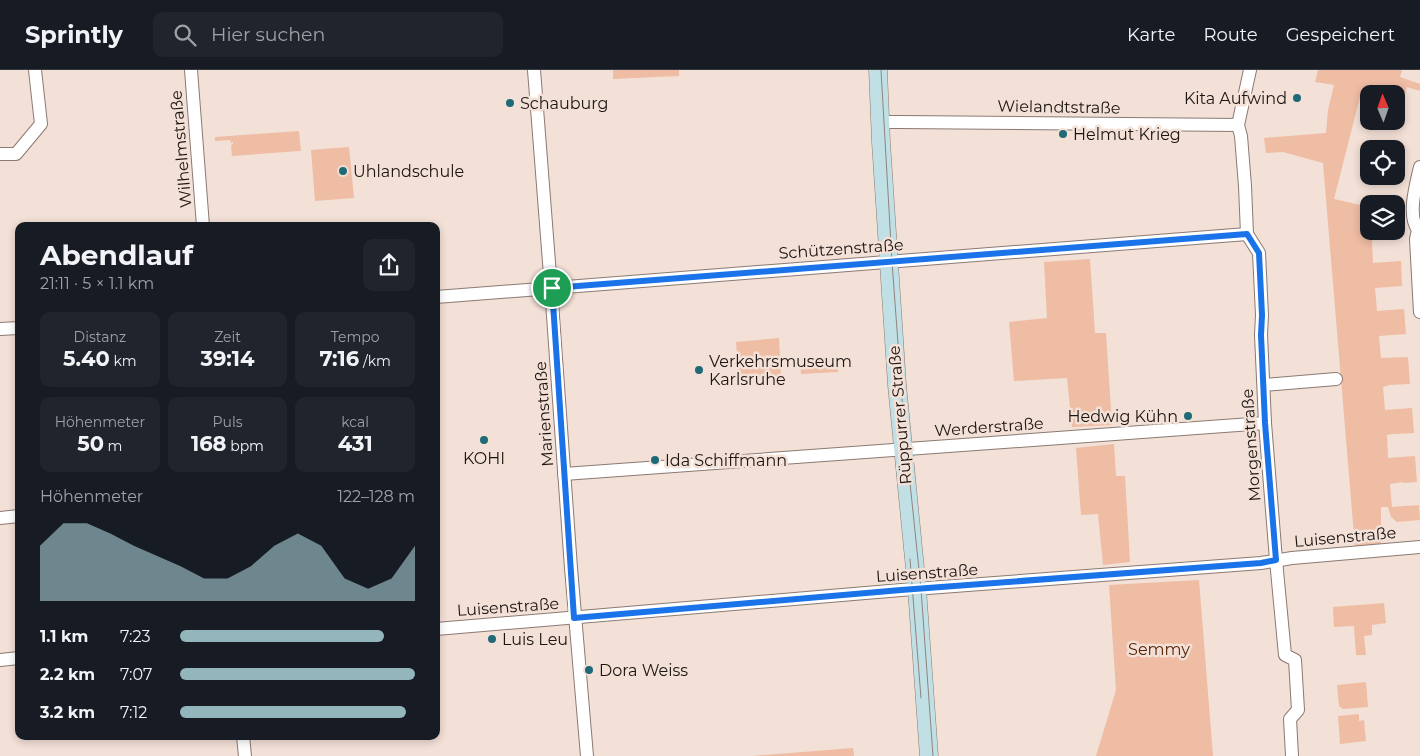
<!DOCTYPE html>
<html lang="de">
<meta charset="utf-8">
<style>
body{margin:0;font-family:Montserrat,sans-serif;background:#20242c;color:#f1f3f6;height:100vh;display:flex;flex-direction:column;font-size:19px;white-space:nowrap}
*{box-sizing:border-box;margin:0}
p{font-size:16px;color:#9ea1a6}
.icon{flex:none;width:28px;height:28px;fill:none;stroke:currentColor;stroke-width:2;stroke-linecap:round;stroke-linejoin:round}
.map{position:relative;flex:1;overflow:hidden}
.side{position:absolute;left:15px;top:152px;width:425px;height:518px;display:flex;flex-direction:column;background:#171b24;border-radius:10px;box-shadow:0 2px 8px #0003}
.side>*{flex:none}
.needle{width:32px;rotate:358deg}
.fabs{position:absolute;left:1360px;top:15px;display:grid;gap:10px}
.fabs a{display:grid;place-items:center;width:45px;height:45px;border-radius:10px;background:#171b24;box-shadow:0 2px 8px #0003;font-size:25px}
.pin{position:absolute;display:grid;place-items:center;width:42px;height:42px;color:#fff;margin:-21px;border:2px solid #fff;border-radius:50%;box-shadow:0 1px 5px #0007}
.round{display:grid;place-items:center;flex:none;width:52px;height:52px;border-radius:10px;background:#20242c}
.headline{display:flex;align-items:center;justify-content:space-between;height:85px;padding:0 25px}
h1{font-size:28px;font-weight:700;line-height:38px}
.metrics{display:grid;grid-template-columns:repeat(3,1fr);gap:8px;height:85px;padding:5px 25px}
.metrics div{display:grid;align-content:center;border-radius:10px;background:#20242c;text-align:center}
.metrics b{font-size:21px;font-weight:700}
.metrics small{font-size:14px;font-weight:400}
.metrics p{font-size:14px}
.chart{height:140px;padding:10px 25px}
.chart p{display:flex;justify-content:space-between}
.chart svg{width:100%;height:90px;margin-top:5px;fill:#93b5bc;opacity:.7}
ul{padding:0 25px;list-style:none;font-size:16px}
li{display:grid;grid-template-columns:80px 60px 1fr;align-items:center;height:38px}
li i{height:12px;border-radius:6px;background:#93b5bc}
header{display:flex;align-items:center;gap:30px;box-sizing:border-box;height:70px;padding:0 25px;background:#171b24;border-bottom:1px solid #363941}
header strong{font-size:24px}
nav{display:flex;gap:28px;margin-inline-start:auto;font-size:18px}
.search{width:350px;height:45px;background:#20242c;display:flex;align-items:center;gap:12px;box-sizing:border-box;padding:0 18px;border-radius:10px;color:#9ea1a6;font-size:19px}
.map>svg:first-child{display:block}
.green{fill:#efbca4}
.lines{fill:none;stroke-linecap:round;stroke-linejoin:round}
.street-casing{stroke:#8b7a72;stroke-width:14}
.secondary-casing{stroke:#8b7a72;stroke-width:19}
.street{stroke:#fff;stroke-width:12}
.secondary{stroke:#c1e0e5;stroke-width:18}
.tram{stroke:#91837d;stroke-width:1}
.route-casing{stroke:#fff;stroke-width:10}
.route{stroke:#1a73e8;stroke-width:6}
.poi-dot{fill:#206976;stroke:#f3e0d7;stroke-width:2}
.labels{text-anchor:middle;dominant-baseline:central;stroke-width:5;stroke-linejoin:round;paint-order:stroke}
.poi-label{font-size:16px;fill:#1b1411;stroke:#f3e0d7;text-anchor:start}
.street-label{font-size:16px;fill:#1b1411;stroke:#f3e0d7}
.park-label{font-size:16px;fill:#552509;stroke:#f3e0d7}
</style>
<header>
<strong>Sprintly</strong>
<div class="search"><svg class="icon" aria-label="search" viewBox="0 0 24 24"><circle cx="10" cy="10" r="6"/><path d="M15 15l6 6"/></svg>Hier suchen</div>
<nav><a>Karte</a><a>Route</a><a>Gespeichert</a></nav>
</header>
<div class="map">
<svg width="1420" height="686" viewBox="0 0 1420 686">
<rect width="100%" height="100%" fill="#f3e0d7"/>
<g class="green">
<polygon points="613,0 679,0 679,6 613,9"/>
<path d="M1318,0H1402L1400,7L1420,14V21L1407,17L1405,24L1400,22L1398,26L1403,29L1396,26V24C1384,24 1374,21 1362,19L1334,129L1369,137V152L1366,153L1369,157V161H1379L1380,169L1372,170L1373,193L1401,191L1402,216L1375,218L1377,241L1404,239L1406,264L1379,266L1381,288L1408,287L1410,314L1388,315V316L1383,317L1385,340L1412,338L1414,363L1392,364L1387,365L1388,388L1415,386L1417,412L1403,413V412L1390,414L1392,437L1419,435L1420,450L1397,452L1391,447L1388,437H1381V474L1355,477L1323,93L1283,82L1266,83L1264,68L1326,63L1328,40L1334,15L1315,12Z"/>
<polygon points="299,61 301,81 299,81 232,86 231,75 233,74 233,72 231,73 230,70 215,71 215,67"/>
<polygon points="349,77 354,128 315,131 311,80"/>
<polygon points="1090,189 1095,263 1106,263 1112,355 1072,357 1067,308 1014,311 1009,252 1047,248 1044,192"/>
<polygon points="779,268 781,306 739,309 736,272"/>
<polygon points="837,287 838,302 801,304 800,289"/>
<polygon points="1114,374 1116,406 1125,406 1130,492 1103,495 1098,444 1081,445 1076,378"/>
<polygon points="1199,510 1213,686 1096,686 1116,620 1109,515"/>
<polygon points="1384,533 1386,553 1372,555 1372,565 1364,566 1366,585 1356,585 1354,556 1334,557 1333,537"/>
<polygon points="1366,612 1368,637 1343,639 1339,636 1337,615"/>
<polygon points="1359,644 1359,651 1364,650 1366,671 1340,674 1338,646"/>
<polygon points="853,678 854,686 751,686"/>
</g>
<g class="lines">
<defs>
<g id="street">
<polyline points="191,0 203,156"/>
<polyline points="534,0 551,218 571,498 587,686"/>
<polyline points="1250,0 1238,55 1241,66 1245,116 1247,164 1259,183 1262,245 1261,265 1265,353 1276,490 1285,585 1295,590 1298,640 1290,649 1292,686"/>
<polyline points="880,52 899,52 1238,55"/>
<polyline points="0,84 16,84 41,54 35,0"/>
<path d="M1420,97C1416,115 1407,145 1418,160L1416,169L1420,242"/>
<polyline points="436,227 1247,164"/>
<polyline points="0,259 19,258"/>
<polyline points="1264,315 1336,309"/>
<polyline points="564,404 1265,353"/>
<polyline points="0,448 19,446"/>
<polyline points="436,559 901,520 1261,493 1292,488 1420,477"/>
<polyline points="0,590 19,588"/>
<polyline points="243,666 245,686"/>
</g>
<polyline id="secondary" points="878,0 881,72 897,315 917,519 929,686"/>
</defs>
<use href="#street" class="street-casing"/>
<use href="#secondary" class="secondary-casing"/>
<use href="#street" class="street"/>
<use href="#secondary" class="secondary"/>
<g class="tram">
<polyline points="881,0 892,192 904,355 921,519 933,686"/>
<polyline points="910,489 921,628"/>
</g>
</g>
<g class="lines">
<defs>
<polygon id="route" points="1247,164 1259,183 1262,245 1261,265 1265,353 1276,490 1261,493 901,520 574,548 552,218"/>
</defs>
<use href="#route" class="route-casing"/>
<use href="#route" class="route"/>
</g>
<g class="poi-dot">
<circle cx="1297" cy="28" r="5"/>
<circle cx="510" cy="33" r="5"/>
<circle cx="1063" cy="64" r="5"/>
<circle cx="343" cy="101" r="5"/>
<circle cx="699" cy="300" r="5"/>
<circle cx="1188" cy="346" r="5"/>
<circle cx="484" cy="370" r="5"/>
<circle cx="655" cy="390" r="5"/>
<circle cx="492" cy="569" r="5"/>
<circle cx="589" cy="600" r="5"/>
</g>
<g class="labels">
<g class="poi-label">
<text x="1287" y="28" text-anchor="end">Kita Aufwind</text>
<text x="520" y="33">Schauburg</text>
<text x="1073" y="64">Helmut Krieg</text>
<text x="353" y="101">Uhlandschule</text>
<text x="709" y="291">Verkehrsmuseum<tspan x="709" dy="18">Karlsruhe</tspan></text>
<text x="1178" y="346" text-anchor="end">Hedwig Kühn</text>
<text x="484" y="388" text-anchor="middle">KOHI</text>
<text x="665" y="390">Ida Schiffmann</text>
<text x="502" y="569">Luis Leu</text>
<text x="599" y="600">Dora Weiss</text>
</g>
<g class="street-label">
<text transform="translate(1059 37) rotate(1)">Wielandtstraße</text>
<text transform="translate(181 79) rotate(-95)">Wilhelmstraße</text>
<text transform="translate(841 179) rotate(-4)">Schützenstraße</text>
<text transform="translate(544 344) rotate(-94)">Marienstraße</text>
<text transform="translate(900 345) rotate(-95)">Rüppurrer Straße</text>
<text transform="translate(989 357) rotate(-4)">Werderstraße</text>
<text transform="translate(1251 375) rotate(-94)">Morgenstraße</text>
<text transform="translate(1345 467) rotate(-5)">Luisenstraße</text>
<text transform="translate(927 503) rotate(-4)">Luisenstraße</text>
<text transform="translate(508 537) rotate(-4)">Luisenstraße</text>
</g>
<g class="park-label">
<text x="1159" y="579">Semmy</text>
</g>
</g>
</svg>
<div class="fabs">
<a><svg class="needle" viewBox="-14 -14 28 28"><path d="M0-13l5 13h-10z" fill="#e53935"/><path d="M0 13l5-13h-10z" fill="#9ea1a6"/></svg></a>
<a><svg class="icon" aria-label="locate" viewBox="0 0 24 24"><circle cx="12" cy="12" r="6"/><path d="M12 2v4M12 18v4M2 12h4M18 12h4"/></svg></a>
<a><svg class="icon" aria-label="layers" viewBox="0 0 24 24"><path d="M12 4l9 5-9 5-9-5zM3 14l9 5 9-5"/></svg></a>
</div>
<div class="pin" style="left:552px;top:218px;background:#1e9e55"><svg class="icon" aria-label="arrive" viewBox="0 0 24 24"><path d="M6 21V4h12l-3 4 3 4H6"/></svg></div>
<section class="side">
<div class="headline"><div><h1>Abendlauf</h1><p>21:11 · 5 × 1.1 km</p></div><a class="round"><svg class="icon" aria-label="share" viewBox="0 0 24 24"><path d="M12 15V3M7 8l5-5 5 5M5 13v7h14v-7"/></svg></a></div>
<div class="metrics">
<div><p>Distanz</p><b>5.40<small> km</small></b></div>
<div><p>Zeit</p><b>39:14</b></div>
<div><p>Tempo</p><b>7:16<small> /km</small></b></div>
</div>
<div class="metrics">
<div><p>Höhenmeter</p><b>50<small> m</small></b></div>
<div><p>Puls</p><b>168<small> bpm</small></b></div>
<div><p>kcal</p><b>431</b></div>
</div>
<div class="chart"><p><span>Höhenmeter</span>122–128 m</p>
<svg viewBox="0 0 160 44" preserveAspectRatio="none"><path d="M0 44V17L10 6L20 6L30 11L40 17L50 22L60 27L70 33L80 33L90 27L100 17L110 11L120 17L130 33L140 38L150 33L160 17V44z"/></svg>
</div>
<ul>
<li><b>1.1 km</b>7:23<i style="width:87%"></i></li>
<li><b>2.2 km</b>7:07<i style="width:100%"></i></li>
<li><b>3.2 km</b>7:12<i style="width:96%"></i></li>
</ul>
</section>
</div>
